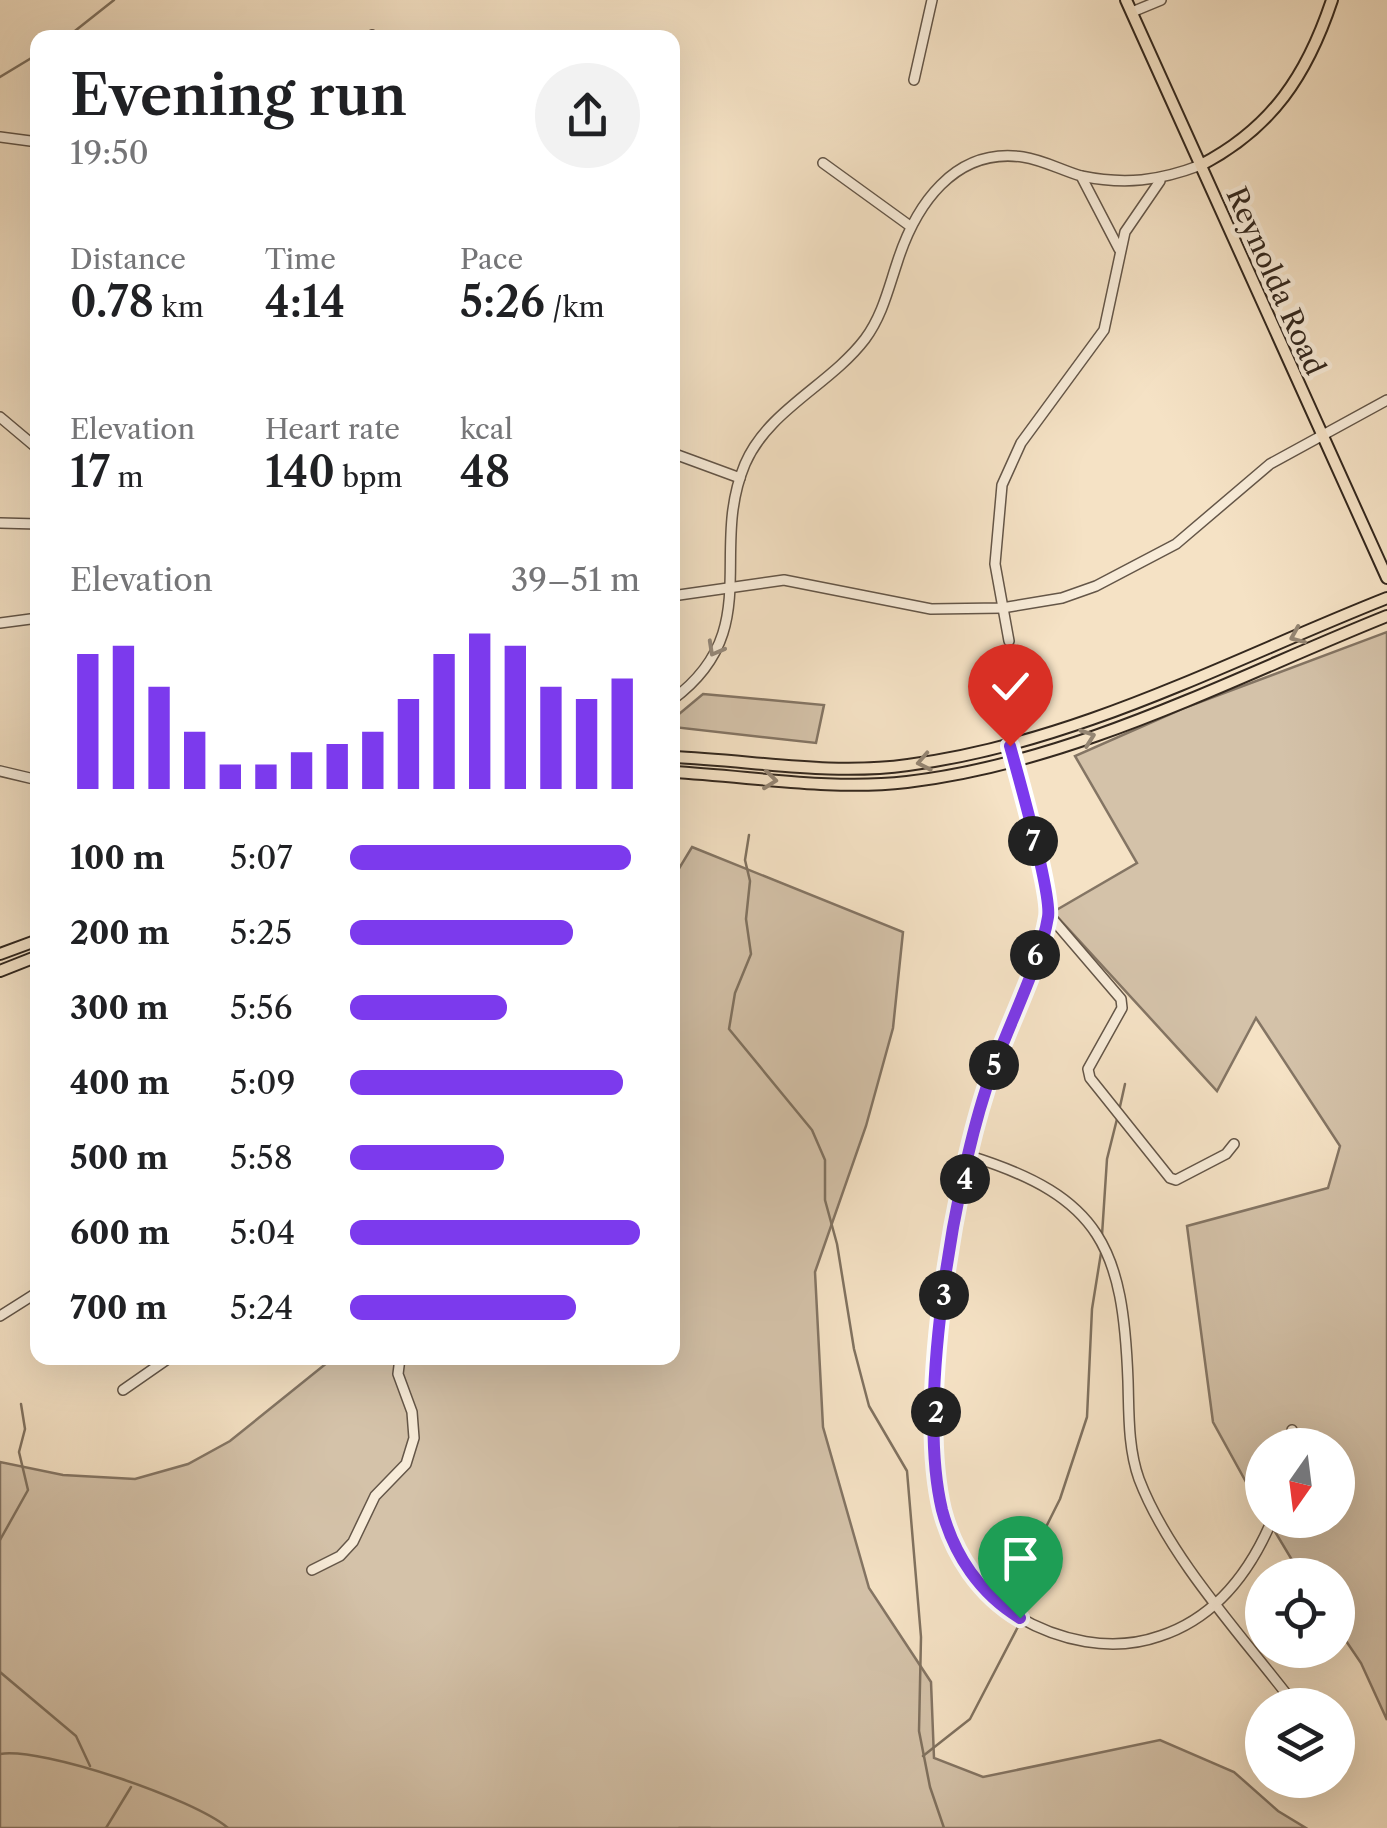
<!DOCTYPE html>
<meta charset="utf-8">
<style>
body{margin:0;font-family:"Libre Caslon Text",serif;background:#f2f2f2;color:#202124;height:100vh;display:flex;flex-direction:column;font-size:38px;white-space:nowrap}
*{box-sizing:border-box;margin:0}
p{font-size:32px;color:#757577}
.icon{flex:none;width:55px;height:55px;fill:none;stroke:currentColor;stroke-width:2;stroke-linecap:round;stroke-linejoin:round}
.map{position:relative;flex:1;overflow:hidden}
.panel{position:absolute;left:30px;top:30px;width:650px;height:1335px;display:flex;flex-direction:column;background:#fff;border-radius:20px;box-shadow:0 10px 40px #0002}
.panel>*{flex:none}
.needle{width:65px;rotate:194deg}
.controls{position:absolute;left:1245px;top:1428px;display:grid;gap:20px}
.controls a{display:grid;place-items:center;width:110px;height:110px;border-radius:50%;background:#fff;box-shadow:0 10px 40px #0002;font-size:50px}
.pin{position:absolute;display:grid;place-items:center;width:85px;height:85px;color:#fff;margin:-102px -42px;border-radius:50% 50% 50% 0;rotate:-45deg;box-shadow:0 0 10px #0007}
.pin .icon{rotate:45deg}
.km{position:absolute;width:50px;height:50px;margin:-25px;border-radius:50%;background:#222;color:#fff;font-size:28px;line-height:50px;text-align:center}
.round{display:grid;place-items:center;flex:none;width:105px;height:105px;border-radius:52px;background:#f2f2f2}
.headline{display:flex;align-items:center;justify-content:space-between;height:170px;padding:0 40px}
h1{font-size:55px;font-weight:600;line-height:75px}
.stats{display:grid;grid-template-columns:repeat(3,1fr);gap:15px;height:170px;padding:10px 40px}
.stats div{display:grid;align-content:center}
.stats b{font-size:42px;font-weight:600}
.stats small{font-size:28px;font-weight:400}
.stats p{font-size:28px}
.chart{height:280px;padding:20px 40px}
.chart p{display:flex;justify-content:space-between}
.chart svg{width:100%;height:180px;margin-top:10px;stroke:#7c3aed;stroke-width:6}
ul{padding:0 40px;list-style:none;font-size:32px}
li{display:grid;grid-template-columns:160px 120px 1fr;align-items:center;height:75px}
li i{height:25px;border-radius:12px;background:#7c3aed}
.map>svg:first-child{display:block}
.green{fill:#d4c2a9;stroke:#847564;stroke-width:2.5}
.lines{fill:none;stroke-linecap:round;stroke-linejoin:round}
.stream{stroke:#807260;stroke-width:2.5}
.minor-casing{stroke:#645648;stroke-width:12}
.major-casing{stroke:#34281e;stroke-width:14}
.minor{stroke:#f8ecd9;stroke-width:9}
.major{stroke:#f5e2c5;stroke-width:10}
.oneway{stroke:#948572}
.oneway2{stroke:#968a7c}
.route-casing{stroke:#fff;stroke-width:20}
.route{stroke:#7c3aed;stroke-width:12}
.labels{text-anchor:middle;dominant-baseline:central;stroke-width:9;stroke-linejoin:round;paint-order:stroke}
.street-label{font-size:28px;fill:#34281e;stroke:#f8ecd9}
</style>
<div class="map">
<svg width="1387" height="1828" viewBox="0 0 1387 1828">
<rect width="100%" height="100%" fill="#f5e2c5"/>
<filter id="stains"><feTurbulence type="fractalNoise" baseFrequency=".002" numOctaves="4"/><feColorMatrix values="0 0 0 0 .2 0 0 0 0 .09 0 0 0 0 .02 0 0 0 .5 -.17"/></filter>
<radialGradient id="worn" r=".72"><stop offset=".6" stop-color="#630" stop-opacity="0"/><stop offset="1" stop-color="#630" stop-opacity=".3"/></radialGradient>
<g class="green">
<polygon points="1387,632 1387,1720 1361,1663 1338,1629 1338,1575 1301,1575 1268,1520 1338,1520 1338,1445 1262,1445 1262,1511 1213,1422 1187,1226 1328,1188 1340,1146 1256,1018 1217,1091 1053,912 1137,863 1075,756 1184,708"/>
<polygon points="703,694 824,705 816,743 673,727 673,719"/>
<polygon points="692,847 903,932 893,1028 866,1126 815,1272 823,1427 869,1588 931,1682 934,1758 983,1777 1160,1740 1234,1772 1278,1811 1306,1828 0,1828 0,1462 63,1475 135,1479 188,1464 230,1441 333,1358 672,1358 672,880"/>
</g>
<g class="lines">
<g class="stream">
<polyline points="66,38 114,0"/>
<polyline points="0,77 38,54"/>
<polyline points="749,835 745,860 750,881 746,919 751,954 735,993 729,1029 812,1130 825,1160 825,1200 837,1244 854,1349 869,1406 907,1471 921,1637 919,1731 930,1787 944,1828"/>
<polyline points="1119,1111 1125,1084"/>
<polyline points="1102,1235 1107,1159 1117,1119"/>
<polyline points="0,1540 28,1490 19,1452 25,1429 21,1404"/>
<polyline points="0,1672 76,1736 90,1766"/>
<path d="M0,1754C43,1747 194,1799 228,1828"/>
<polyline points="923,1756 970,1719 1022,1619 1039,1541 1060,1499 1087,1417 1092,1309 1101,1253"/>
<polyline points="106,1828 131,1787"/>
<polyline points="679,1828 710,1828"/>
</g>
<defs>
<g id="minor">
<polyline points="1132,12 1161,0"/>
<polyline points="371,38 372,35"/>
<polyline points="914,80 932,0"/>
<polyline points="0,137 38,142"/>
<polyline points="823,163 910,226"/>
<path d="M1081,176C1125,185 1159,181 1201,165"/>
<polyline points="0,417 38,449"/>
<polyline points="672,453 740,478"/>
<polyline points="0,523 38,524"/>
<polyline points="672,596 784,580 931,609 1002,608 1062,598 1096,586 1176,544 1270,464 1387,400"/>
<polyline points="0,623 38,618"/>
<polyline points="1009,641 995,564 1002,485 1021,443 1104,330 1125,232 1160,181"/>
<path d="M672,700C766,631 708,552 745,464C768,410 830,385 865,339C882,316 888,290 897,263C915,206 954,147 1023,157C1043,160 1061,170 1081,176L1119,249"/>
<path d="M1010,746C1019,777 1051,891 1048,916C1047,930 1038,945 1033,959C1018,1001 1001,1044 987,1087C952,1192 919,1397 942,1505C951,1548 977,1593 1015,1615C1058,1641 1112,1653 1160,1636C1215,1618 1250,1572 1272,1520"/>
<polyline points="0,771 38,780"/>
<polyline points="1049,915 1121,999 1122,1008 1088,1069 1090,1078 1170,1178 1176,1180 1226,1154 1234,1144"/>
<path d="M970,1156C1102,1197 1123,1249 1128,1381C1129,1414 1128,1448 1139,1479C1169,1558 1244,1638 1295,1705"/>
<polyline points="0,1316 38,1292"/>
<polyline points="123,1390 169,1358"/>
<polyline points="1290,1445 1292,1430"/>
<polyline points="312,1570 340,1556 353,1542 375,1496 406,1464 414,1438 412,1412 398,1374 400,1358"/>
</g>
<g id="major">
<polyline points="1126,0 1387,578"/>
<path d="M1201,165C1272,128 1307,75 1332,0"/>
<path d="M672,757C751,760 829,776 908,765C1077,743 1230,660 1387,598"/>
<path d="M672,772C751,776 829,791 907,782C1076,762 1232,678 1387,616"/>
<polyline points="0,954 38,940"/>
<polyline points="0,971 38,956"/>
</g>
</defs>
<use href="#minor" class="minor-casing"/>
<use href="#major" class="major-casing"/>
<use href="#minor" class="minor"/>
<use href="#major" class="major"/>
</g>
<defs><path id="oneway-chevron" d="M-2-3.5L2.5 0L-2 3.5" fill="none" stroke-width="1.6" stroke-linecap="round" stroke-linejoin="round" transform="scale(2.5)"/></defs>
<g class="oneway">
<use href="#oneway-chevron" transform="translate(1297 636) rotate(157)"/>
<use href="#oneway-chevron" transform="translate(1088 737) rotate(-20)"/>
<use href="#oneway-chevron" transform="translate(924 762) rotate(169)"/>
<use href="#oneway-chevron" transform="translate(770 780) rotate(6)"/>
</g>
<use class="oneway2" href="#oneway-chevron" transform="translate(715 649) rotate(119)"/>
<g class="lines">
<defs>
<path id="route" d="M1010,746C1018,775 1052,894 1048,917C1040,967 1002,1037 986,1089C953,1191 917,1405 942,1510C954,1555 980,1594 1020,1618"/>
</defs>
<use href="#route" class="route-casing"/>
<use href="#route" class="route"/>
</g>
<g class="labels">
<g class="street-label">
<text transform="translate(1276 281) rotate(66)">Reynolda Road</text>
</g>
</g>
<rect width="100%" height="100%" filter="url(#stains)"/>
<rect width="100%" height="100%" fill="url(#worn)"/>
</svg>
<div class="controls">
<a><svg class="needle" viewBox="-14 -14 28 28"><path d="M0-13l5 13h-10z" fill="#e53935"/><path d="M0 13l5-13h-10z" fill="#757577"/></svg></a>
<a><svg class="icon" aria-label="locate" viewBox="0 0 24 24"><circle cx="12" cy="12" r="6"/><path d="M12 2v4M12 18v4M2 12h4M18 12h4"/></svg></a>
<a><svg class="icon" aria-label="layers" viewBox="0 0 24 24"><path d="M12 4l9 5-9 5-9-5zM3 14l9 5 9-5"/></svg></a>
</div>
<div class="pin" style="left:1020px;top:1618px;background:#1e9e55"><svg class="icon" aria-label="arrive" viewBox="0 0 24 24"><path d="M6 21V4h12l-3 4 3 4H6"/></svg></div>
<div class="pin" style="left:1010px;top:746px;background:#d93025"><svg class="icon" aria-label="check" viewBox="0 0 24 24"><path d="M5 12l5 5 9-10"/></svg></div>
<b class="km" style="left:936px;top:1412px">2</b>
<b class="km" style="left:944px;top:1295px">3</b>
<b class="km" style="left:965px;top:1179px">4</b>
<b class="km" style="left:994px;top:1065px">5</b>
<b class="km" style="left:1035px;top:955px">6</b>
<b class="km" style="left:1033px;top:841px">7</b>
<section class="panel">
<div class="headline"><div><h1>Evening run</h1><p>19:50</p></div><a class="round"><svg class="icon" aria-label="share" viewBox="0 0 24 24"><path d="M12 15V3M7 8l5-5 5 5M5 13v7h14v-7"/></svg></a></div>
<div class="stats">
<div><p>Distance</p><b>0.78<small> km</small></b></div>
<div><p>Time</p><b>4:14</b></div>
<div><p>Pace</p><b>5:26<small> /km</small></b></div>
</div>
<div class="stats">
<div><p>Elevation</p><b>17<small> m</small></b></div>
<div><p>Heart rate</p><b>140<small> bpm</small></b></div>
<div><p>kcal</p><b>48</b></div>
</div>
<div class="chart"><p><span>Elevation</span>39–51 m</p>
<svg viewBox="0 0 160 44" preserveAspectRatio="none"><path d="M5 44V11M15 44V9M25 44V19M35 44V30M45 44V38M55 44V38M65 44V35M75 44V33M85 44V30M95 44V22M105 44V11M115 44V6M125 44V9M135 44V19M145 44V22M155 44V17"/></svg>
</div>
<ul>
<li><b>100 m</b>5:07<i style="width:97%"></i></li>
<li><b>200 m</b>5:25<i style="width:77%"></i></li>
<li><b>300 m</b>5:56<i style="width:54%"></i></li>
<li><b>400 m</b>5:09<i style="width:94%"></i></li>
<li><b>500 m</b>5:58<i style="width:53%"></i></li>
<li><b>600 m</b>5:04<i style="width:100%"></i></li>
<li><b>700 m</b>5:24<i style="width:78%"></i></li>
</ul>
</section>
</div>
